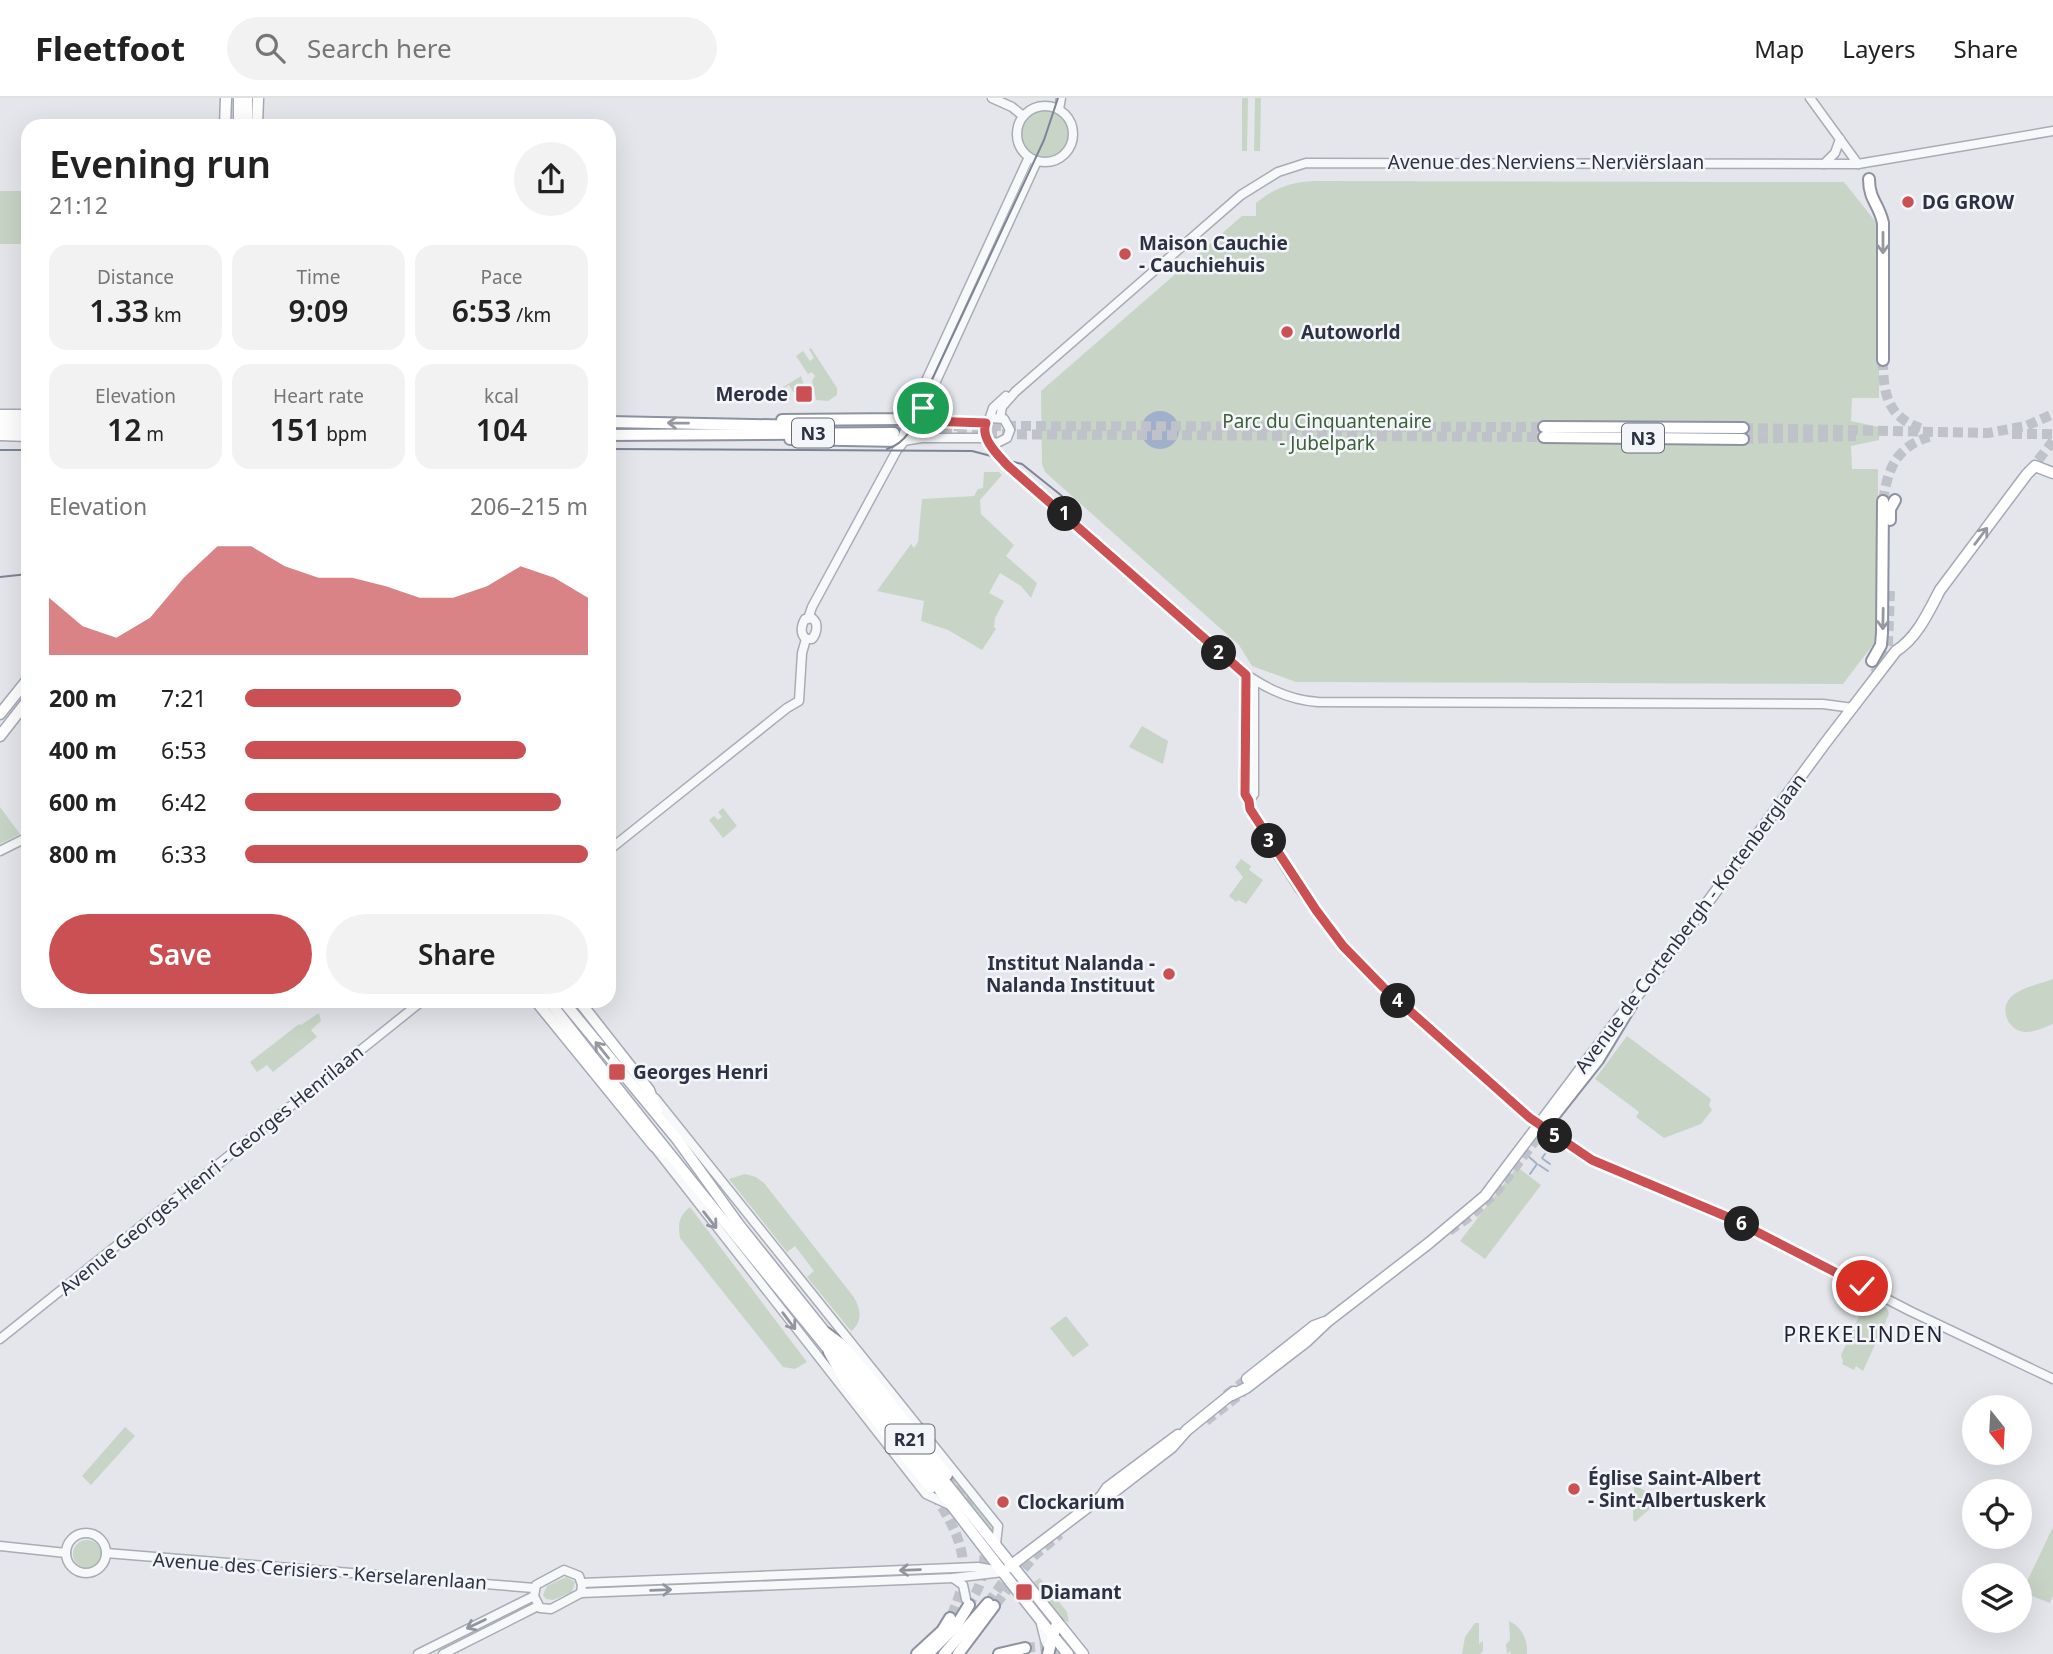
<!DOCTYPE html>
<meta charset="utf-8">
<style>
body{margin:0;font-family:"Noto Sans",sans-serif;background:#f2f2f2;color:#222;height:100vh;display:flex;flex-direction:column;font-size:26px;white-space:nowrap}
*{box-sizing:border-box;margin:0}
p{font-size:23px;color:#767676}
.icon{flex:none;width:38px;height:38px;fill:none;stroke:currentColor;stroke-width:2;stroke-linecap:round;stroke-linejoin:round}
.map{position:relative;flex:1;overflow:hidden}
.sheet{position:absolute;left:21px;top:21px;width:595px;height:889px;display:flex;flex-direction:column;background:#fff;border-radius:21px;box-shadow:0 7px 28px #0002}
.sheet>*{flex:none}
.needle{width:46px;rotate:162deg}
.fabs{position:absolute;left:1962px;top:1297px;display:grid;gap:14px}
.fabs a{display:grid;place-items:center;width:70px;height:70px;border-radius:50%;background:#fff;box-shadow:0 7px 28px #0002;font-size:35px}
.pin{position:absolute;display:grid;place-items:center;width:60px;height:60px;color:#fff;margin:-30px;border:4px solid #fff;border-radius:50%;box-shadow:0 2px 7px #0007}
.km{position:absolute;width:35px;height:35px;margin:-18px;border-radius:50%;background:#222;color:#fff;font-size:19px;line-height:35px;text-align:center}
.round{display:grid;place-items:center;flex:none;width:74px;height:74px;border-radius:37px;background:#f2f2f2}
.summary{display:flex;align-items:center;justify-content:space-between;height:119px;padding:0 28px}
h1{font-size:38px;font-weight:600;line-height:52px}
.metrics{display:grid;grid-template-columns:repeat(3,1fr);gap:10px;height:119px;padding:7px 28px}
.metrics div{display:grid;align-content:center;border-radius:18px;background:#f2f2f2;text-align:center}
.metrics b{font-size:30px;font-weight:600}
.metrics small{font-size:19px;font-weight:400}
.metrics p{font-size:19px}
.chart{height:196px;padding:14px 28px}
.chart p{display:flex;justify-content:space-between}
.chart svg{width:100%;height:126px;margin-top:7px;fill:#ca5053;opacity:.7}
.button{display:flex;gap:14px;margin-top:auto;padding:14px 28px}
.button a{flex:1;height:80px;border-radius:42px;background:#ca5053;color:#fff;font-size:28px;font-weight:600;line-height:80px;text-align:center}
.button a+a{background:#f2f2f2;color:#222}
ul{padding:0 28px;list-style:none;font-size:23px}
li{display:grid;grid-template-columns:112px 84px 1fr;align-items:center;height:52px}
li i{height:18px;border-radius:9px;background:#ca5053}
header{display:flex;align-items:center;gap:42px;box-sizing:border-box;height:98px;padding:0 35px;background:#fff;border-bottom:2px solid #e0e0e0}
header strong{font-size:33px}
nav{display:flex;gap:38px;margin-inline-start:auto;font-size:24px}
.search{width:490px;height:63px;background:#f2f2f2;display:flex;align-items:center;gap:18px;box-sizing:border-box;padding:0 24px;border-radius:38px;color:#767676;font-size:26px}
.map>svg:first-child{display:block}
.green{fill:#c8d5c6;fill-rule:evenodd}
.water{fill:#a1b0ca}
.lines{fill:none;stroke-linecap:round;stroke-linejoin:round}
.stream{stroke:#a1b0ca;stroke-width:2}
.highway-tunnel{stroke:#bfc2c9;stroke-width:10;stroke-dasharray:10 5;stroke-linecap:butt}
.minor-casing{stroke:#a9acb5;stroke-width:11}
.major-casing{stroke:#a4a9b7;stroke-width:13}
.highway-casing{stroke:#8c92a2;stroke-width:14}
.minor{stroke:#f7f8fa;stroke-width:8}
.major{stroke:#fff;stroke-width:10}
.highway{stroke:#fff;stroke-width:10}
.tram{stroke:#7e8495;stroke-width:2}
.oneway{stroke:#9698a1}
.oneway2{stroke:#92959e}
.route-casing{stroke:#fff;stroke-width:14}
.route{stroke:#ca5053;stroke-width:9}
.poi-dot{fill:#ca5053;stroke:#f4f5f9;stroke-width:2.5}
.labels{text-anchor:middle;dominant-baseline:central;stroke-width:5;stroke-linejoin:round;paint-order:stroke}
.shield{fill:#f4f5f9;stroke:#686c7a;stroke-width:2}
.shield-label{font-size:18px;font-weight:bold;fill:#2c3243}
.street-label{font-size:19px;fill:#2c3243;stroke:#f4f5f9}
.poi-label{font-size:19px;font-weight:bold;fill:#2c3243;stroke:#f4f5f9;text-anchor:start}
.park-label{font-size:19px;fill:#3c5f3a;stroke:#f4f5f9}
.neighbourhood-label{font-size:21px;letter-spacing:2px;fill:#1e2335;stroke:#f4f5f9}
</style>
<header>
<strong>Fleetfoot</strong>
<div class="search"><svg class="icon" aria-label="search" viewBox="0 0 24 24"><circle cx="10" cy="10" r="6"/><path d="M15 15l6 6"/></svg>Search here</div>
<nav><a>Map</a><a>Layers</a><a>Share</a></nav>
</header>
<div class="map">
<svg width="2053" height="1556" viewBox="0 0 2053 1556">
<rect width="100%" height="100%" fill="#e4e6eb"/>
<g class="green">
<polygon points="1242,0 1248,0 1247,53 1242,53"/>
<polygon points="1255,0 1261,0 1260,53 1254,53"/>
<circle cx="1045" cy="36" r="25"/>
<path d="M1315,83L1844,84L1879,128V300H1852L1851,323L1879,329V342L1851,348L1852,371H1878V540L1843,586L1296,584L1252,568L1239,547L1045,374L1042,366L1041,293L1242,118H1256V105C1274,90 1291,84 1315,83ZM1743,325V344L1544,343Z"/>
<rect x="0" y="93" width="28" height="53"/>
<polygon points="811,250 837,290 837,297 828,303 816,302 812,283 815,278 812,274 808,276 796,258 803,253 810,263 814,260 809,251"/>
<path d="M801,278L806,294L804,300H797L789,287L785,290L790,301C784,304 778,301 774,295Z"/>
<polygon points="984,374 999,374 1002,377 980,402 981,416 1014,447 1006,458 1037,485 1031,500 1021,488 1000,475 989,495 1004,503 995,520 994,529 996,531 982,552 948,532 921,523 924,503 877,493 911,446 914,450 918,444 922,401 974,398 978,391 983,390"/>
<polygon points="1142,628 1168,643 1163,666 1129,649"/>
<polygon points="0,709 20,736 0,746"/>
<polygon points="723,710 737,728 723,740 709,722 714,718 718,722 722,719 718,714"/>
<polygon points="1241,761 1251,768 1249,772 1263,782 1246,806 1238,802 1236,804 1229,798 1243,779 1235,769"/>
<path d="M2053,881V926C2045,929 2035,934 2026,934C2008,934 1998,910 2012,898C2022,889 2040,886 2053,881Z"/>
<polygon points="319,915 321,923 311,932 317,939 273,974 267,967 257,974 250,964 299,926 301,927"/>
<polygon points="1627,938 1711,1001 1709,1007 1712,1012 1701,1026 1664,1040 1636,1019 1639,1014 1595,981"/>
<polygon points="1517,1069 1541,1087 1485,1161 1460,1143"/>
<path d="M745,1076L756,1079L764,1085L853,1198C861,1210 863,1224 851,1233L807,1179L814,1173L795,1148L787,1154L729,1081Z"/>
<path d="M690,1109L807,1264L795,1271L783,1269L680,1140C678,1126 678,1119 690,1109Z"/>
<polygon points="1875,1204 1887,1210 1889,1216 1863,1273 1856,1268 1854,1272 1842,1266 1843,1263 1841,1257 1864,1208"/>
<polygon points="1066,1218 1089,1247 1073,1259 1050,1230"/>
<polygon points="125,1329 135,1338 91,1387 82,1378"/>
<polygon points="950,1375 979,1412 982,1410 993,1432 990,1432 945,1379"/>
<polygon points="1634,1387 1661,1401 1635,1424 1633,1422"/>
<polygon points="2053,1429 2053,1498 2050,1505 2022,1494"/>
<circle cx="87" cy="1456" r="14"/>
<polygon points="566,1479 575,1484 572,1494 553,1502 546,1501 543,1497 547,1488"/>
<polygon points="1040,1480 1067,1514 1069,1524 1061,1522 1032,1485"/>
<path d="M1509,1523C1522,1529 1528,1542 1527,1556H1511L1510,1553L1507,1556L1506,1546L1510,1542Z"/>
<polygon points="1475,1525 1479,1525 1479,1546 1483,1543 1483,1553 1480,1556 1462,1556 1465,1539"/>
</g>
<circle class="water" cx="1160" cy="332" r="19"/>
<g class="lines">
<g class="stream">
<polyline points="1528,1058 1536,1065"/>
<polyline points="1542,1060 1545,1056"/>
<polyline points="1543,1061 1550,1066"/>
<polyline points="1539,1067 1548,1073"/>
<polyline points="1530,1076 1537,1066"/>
</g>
<g class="highway-tunnel">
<path d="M1883,262C1883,295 1887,320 1923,331"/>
<polyline points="894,328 957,328"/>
<polyline points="976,328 1544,329"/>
<polyline points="1743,330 1988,335 2026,328 2053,316"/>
<polyline points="942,336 1544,339"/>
<polyline points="2012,336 2053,336"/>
<polyline points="1743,341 1856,338"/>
<polyline points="2029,374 2053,343"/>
<path d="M1883,403C1888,370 1896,348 1932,338"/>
<polyline points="1875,575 1888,548 1890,493"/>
<polyline points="1449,1133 1473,1116 1497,1093 1553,1019"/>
<polyline points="1226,1297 1255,1275"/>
<polyline points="1206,1323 1243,1294"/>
<path d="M947,1377C970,1405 993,1445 981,1482C979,1491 973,1499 969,1507"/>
<path d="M934,1396C962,1440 975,1470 950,1520"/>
<polyline points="988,1505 1019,1462"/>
<polyline points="996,1506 1034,1458 1060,1436"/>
<polyline points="1025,1550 1047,1548 1073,1556"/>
</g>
<defs>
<g id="minor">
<polyline points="992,0 1012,9 1023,18"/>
<polyline points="1810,0 1858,66"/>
<circle cx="1045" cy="36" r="28"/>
<polyline points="1059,11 1061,0"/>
<polyline points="1824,66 1835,55 1840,41"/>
<path d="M905,311C926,329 959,324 986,325"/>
<polyline points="1000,320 1002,309 1015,294 1241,97 1278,74 1306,65 1858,66 2053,33"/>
<polyline points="989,322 993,310 1006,298"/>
<polyline points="903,343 922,340 986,340"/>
<path d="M989,343L997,345L1007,340L1010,332L1004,321L992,320C986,324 981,329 984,337C995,362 1038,392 1060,411C1118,463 1176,516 1234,568C1260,587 1286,602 1318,604L1823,606L1853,610"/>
<polyline points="899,350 915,329 1037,63"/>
<path d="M812,520C819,525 817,535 812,541H806C800,536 801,528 805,521Z"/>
<polyline points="808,521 812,509 897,352 919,298 1029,59"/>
<polyline points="1246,577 1245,696 1257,724 1299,790 1348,853 1403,908 1528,1019 1594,1063 1730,1120 1910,1213 2053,1281"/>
<polyline points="1249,703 1254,696 1254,582"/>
<polyline points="609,752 787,610 799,603 802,555 806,541"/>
<polyline points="0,753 28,739"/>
<polyline points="655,1000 998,1428 996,1446"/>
<polyline points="656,1051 926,1396 952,1408"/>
<polyline points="0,1241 422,903"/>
<circle cx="86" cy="1455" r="20"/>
<polyline points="0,1448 66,1455"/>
<polyline points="106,1455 534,1490"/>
<polygon points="564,1472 579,1478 582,1487 581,1495 551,1511 540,1510 534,1498 536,1487"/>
<polyline points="953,1480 963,1487 966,1501"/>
<polyline points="582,1485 978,1469 994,1472"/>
<polyline points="581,1495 953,1480 1003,1474"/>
<polyline points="1041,1526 1045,1542 1050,1553"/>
<polyline points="418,1556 534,1498"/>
<polyline points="443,1556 538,1508"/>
</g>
<g id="major">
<polyline points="239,0 239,24"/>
<polyline points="247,0 247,24"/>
<polyline points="225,28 226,0"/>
<polyline points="257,28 258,0"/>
<polyline points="0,317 28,317"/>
<polyline points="0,337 28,338"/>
<polyline points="0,616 28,581"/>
<polyline points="0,638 28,602"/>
<polyline points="536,903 654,1048 664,1055"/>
<path d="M549,903C649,1032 752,1158 855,1284C928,1373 995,1468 1068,1556"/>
<polyline points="563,903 677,1041 739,1127 1083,1556"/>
<polyline points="579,903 649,992 657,1013"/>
<polyline points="1247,1281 1314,1228 1325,1224"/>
<path d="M1232,1297L1246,1290L1307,1243L1328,1223L1429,1145L1485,1098L1622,916L1654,877L1826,644L1896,553C1917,540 1929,513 1940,492L2027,376L2035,368L2053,375"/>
<polyline points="1101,1399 1111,1396 1172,1349 1187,1332 1234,1294"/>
<polyline points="1009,1469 1101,1399 1107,1390 1178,1337"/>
</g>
<g id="highway">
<path d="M1869,81C1869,102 1879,106 1883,125V262"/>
<polyline points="0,322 28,323"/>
<polyline points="782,322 901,321 911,316"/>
<polyline points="609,324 807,328"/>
<polyline points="1544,329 1743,330"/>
<polyline points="0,332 28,331"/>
<polyline points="609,337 894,335"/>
<polyline points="1544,339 1743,341"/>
<polyline points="790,341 900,343"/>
<polyline points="1890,422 1890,411 1895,402"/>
<polyline points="1872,563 1881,547 1882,535 1883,403"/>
<polyline points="1553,1019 1598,962 1632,906"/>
<polyline points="826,1235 841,1246 867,1275 947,1377"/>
<polyline points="829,1254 847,1286 931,1390"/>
<polyline points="917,1556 942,1533 950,1520"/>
<polyline points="928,1556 956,1528 969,1507"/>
<polyline points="944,1556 988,1505"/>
<polyline points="958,1556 994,1508"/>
<polyline points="999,1556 1025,1550"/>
<polyline points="1048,1556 1057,1525"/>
</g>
</defs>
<use href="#minor" class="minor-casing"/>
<use href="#major" class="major-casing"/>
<use href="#highway" class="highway-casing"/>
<use href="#minor" class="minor"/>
<use href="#major" class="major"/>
<use href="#highway" class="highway"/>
<g class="tram">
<polyline points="609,351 972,353 1022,366 1062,398"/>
<path d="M887,351C911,343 914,323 923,301L1044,42L1058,0"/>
<polyline points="0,352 28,352"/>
<polyline points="0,479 28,476"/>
</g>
</g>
<defs><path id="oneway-shaft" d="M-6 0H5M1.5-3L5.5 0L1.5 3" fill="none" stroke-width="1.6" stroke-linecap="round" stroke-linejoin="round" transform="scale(1.75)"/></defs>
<g class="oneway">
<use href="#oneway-shaft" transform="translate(1883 145) rotate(90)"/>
<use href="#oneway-shaft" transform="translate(678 325) rotate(-179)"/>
<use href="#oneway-shaft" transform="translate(1981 438) rotate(-53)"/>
<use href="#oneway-shaft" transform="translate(1883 521) rotate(91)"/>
<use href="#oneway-shaft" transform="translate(602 952) rotate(-129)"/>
</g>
<g class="oneway2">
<use href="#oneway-shaft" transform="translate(710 1122) rotate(52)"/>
<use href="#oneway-shaft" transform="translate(789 1223) rotate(53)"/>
<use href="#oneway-shaft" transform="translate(910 1472) rotate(178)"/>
<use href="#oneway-shaft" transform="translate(661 1492) rotate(-2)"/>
<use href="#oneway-shaft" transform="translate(476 1526) rotate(154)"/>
</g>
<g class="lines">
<defs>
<path id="route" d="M923,310L918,320L927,323L986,325C980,340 997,356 1007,367L1246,577L1245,696L1249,703L1250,711L1316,812L1343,848L1383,889L1530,1020L1592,1062L1730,1120L1862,1188"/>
</defs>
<use href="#route" class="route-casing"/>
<use href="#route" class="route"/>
</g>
<g class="poi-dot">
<circle cx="1908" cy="104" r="7"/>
<circle cx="1125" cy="156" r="7"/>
<circle cx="1287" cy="234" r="7"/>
<rect x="795" y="287" width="18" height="18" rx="3.5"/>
<circle cx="1169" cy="876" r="7"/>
<rect x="608" y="965" width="18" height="18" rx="3.5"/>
<circle cx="1574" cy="1391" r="7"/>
<circle cx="1003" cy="1404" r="7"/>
<rect x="1015" y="1485" width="18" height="18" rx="3.5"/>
</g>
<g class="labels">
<g class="shield">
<rect x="792" y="320.5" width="42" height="29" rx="5"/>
<rect x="1622" y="325.5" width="42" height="29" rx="5"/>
<rect x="885.5" y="1326.5" width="49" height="29" rx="5"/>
</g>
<g class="shield-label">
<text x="813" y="335">N3</text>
<text x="1643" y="340">N3</text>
<text x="910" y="1341">R21</text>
</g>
<g class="street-label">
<text x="1546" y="64">Avenue des Nerviens - Nerviërslaan</text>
<text transform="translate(1690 825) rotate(-53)">Avenue de Cortenbergh - Kortenberglaan</text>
<text transform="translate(211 1072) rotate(-39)">Avenue Georges Henri - Georges Henrilaan</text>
<text transform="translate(320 1473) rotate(4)">Avenue des Cerisiers - Kerselarenlaan</text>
</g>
<g class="poi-label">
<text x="1922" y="104">DG GROW</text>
<text x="1139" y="145">Maison Cauchie<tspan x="1139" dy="22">- Cauchiehuis</tspan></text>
<text x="1301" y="234">Autoworld</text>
<text x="788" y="296" text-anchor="end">Merode</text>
<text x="1155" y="865" text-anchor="end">Institut Nalanda -<tspan x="1155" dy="22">Nalanda Instituut</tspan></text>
<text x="633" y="974">Georges Henri</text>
<text x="1588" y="1380">Église Saint-Albert<tspan x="1588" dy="22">- Sint-Albertuskerk</tspan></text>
<text x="1017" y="1404">Clockarium</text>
<text x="1040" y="1494">Diamant</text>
</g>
<g class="park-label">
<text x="1327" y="323">Parc du Cinquantenaire<tspan x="1327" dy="22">- Jubelpark</tspan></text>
</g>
<g class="neighbourhood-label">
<text x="1864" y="1236">PREKELINDEN</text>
</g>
</g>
</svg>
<div class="fabs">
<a><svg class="needle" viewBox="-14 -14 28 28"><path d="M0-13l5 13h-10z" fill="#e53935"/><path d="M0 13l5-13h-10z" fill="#767676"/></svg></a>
<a><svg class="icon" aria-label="locate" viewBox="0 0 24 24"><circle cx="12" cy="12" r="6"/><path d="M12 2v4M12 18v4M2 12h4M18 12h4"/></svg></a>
<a><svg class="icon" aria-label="layers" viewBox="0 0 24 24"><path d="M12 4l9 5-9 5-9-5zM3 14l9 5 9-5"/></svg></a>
</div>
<div class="pin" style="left:923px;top:310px;background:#1e9e55"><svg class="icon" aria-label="arrive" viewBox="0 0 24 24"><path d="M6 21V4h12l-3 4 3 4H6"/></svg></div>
<div class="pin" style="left:1862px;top:1188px;background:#d93025"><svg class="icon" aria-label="check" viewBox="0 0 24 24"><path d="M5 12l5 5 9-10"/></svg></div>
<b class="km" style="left:1065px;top:416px">1</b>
<b class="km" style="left:1219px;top:555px">2</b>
<b class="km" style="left:1269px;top:743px">3</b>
<b class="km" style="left:1398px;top:903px">4</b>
<b class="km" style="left:1555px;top:1038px">5</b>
<b class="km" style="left:1742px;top:1126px">6</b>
<section class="sheet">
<div class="summary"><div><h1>Evening run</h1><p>21:12</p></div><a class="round"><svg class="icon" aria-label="share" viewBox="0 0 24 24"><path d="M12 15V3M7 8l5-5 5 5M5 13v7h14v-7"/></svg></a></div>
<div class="metrics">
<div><p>Distance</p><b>1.33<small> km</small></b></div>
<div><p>Time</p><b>9:09</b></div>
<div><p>Pace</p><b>6:53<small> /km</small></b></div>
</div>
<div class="metrics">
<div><p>Elevation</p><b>12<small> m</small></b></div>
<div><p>Heart rate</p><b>151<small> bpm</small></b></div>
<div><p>kcal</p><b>104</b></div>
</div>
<div class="chart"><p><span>Elevation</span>206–215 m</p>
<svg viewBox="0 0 160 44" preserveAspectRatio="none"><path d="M0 44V24L10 34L20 38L30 31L40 17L50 6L60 6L70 13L80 17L90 17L100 20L110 24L120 24L130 20L140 13L150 17L160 24V44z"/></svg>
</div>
<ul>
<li><b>200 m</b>7:21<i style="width:63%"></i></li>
<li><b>400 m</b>6:53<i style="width:82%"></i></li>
<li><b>600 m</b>6:42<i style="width:92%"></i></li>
<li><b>800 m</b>6:33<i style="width:100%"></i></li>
</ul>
<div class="button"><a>Save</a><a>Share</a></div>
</section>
</div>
